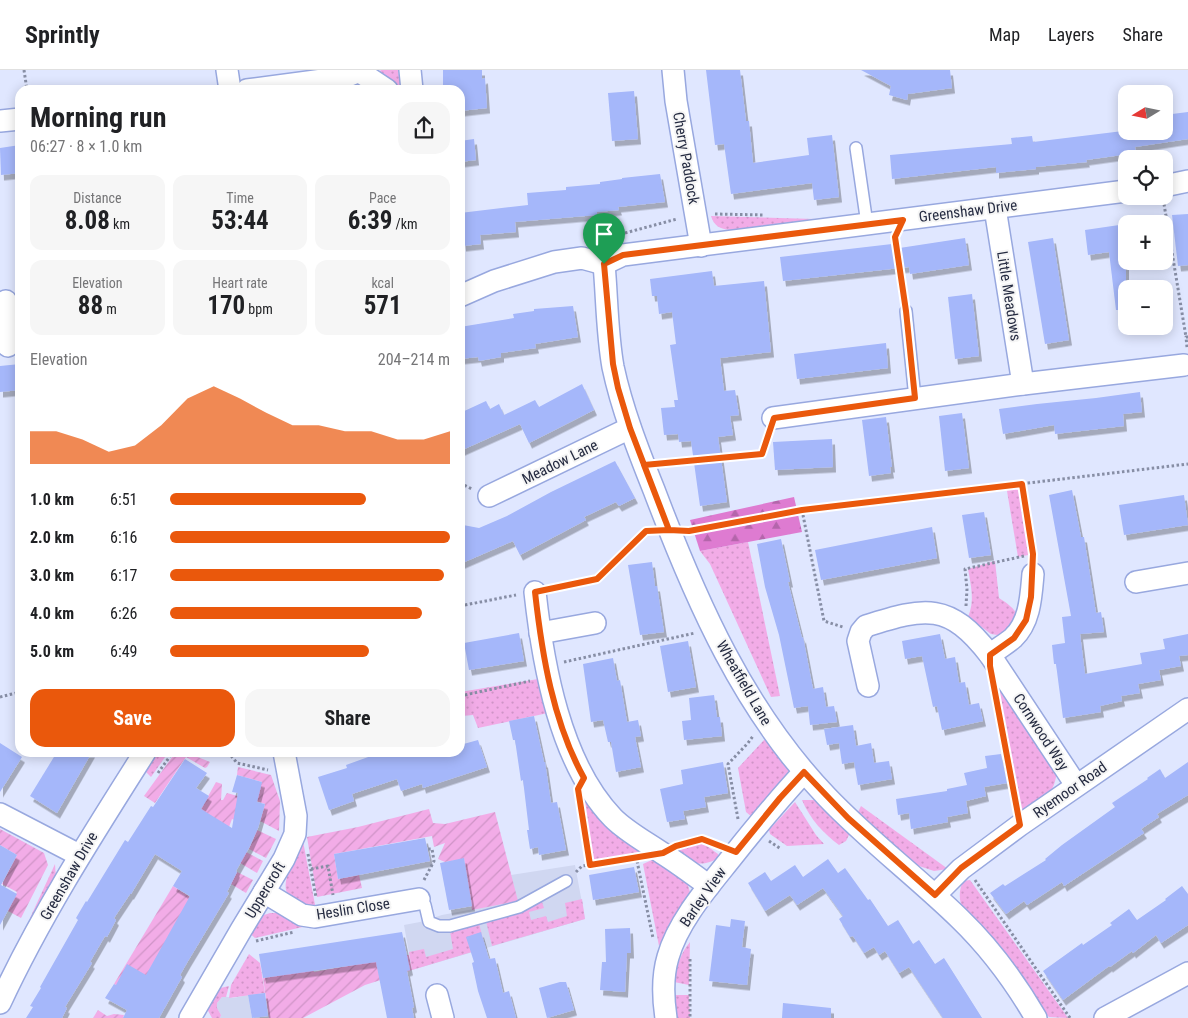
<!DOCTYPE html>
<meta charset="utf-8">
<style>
body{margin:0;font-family:"Roboto Condensed",sans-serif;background:#f6f6f6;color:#202124;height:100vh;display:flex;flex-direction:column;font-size:19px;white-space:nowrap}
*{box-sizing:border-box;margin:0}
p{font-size:16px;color:#757577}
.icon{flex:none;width:28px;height:28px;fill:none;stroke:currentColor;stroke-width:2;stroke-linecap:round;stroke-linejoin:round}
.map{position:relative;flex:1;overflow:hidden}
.details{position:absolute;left:15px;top:15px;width:450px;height:672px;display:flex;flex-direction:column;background:#fff;border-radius:15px;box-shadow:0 2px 12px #0003}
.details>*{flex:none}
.needle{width:32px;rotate:260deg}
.buttons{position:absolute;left:1118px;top:15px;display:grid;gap:10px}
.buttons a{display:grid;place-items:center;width:55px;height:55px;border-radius:10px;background:#fff;box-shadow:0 2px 12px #0003;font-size:25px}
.pin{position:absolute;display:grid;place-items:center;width:42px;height:42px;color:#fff;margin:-51px -21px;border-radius:50% 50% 50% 0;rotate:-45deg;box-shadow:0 0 5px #0007}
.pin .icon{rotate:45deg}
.round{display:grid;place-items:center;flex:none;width:52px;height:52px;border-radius:15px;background:#f6f6f6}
.headline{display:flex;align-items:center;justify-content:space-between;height:85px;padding:0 15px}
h1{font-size:28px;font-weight:700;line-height:38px}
.figures{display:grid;grid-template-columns:repeat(3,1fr);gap:8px;height:85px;padding:5px 15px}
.figures div{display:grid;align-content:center;border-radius:12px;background:#f6f6f6;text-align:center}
.figures b{font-size:25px;font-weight:700}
.figures small{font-size:14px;font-weight:400}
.figures p{font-size:14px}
.chart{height:140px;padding:10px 15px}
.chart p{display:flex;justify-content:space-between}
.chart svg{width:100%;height:90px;margin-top:5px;fill:#ea580c;opacity:.7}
.button{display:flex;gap:10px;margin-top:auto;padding:10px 15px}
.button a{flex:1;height:58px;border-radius:15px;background:#ea580c;color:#fff;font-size:20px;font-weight:700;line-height:58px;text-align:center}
.button a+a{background:#f6f6f6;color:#202124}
ul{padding:0 15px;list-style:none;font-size:16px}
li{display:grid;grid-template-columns:80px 60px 1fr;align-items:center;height:38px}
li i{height:12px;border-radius:6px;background:#ea580c}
header{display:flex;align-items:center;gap:30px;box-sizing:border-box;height:70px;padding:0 25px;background:#fff;border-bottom:1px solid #e0e0e0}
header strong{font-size:24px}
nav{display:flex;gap:28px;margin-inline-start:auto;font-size:18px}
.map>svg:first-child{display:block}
.built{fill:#d0d7f1}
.grass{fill:url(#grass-dots)}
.forest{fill:url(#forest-firs)}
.garden{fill:url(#garden-furrows)}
.building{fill:#a5b7fa;filter:url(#shadow)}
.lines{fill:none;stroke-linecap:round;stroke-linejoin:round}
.lane-casing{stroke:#98a8df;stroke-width:14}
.street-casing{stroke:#98a8df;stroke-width:24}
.path{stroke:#878ea5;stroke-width:3;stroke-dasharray:2.5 2.5;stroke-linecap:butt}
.lane{stroke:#fff;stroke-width:11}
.street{stroke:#fff;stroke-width:21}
.route-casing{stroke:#fff;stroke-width:10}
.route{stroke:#ea580c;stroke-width:6}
.labels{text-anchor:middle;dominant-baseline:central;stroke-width:4;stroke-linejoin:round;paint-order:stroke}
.street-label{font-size:15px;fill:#252b41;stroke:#f5f5f5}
</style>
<header>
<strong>Sprintly</strong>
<nav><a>Map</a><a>Layers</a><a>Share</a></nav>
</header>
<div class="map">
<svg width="1188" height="948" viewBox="0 0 1188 948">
<defs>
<pattern id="grass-dots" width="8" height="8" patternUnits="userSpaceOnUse" patternTransform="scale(1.25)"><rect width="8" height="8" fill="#f2ace7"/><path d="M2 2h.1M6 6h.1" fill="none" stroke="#cf94c7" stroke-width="1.8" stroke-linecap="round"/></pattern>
<pattern id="forest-firs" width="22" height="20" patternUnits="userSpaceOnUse" patternTransform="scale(1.25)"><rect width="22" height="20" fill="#de7bd1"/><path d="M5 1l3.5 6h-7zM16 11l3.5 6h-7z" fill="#b465ab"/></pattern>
<pattern id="garden-furrows" width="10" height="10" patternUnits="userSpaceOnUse" patternTransform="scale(1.25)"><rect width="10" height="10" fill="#f2ace7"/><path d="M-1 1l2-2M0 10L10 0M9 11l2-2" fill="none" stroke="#cf94c7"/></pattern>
<filter id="shadow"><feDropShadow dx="3" dy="5.5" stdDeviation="0" flood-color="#0004"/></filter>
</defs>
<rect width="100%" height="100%" fill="#e0e7ff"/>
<g class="built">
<polygon points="575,795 585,849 412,900 404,855 420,852 442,845 517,831 511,805"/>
<polygon points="248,925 252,948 220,948 221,945 217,938 217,933 223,926 233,928"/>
</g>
<g class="grass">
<polygon points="381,0 398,0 401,19 378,3"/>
<path d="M711,146L815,149L730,160C720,159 714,156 711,146Z"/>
<polygon points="1022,413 1033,484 1018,487 1006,415"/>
<polygon points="748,472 780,626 771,627 710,494 700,481"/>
<path d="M995,491L999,528C1007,533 1014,538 1018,546L1004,566L991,564L968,547C975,531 971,516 968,499Z"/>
<polygon points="538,609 548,643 478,658 473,645 462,646 460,641 460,622"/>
<path d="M995,611L1057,702C1053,728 1042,731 1022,745Z"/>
<polygon points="764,670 772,670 788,696 788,708 752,747 746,742 738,698"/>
<polygon points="156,683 168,683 151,707 144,700"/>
<polygon points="580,716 644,786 589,795 578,719"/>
<path d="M802,730H814L821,734L850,763L846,771L839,775C823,763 810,749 802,730Z"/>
<polygon points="795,732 816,765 824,774 787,776 770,764 769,760"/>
<polygon points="861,736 948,799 934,801 913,794 858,742"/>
<path d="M303,771L316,840C308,837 296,833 290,827C277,815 297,784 303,771Z"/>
<path d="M696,773L704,774L718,784L719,788C699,798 694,794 678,781Z"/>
<polygon points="654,789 687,812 692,829 683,841 678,840 659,876 643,794"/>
<polygon points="55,794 56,809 30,852 30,848"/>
<path d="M970,810L1068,948L1049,947C1033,927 1021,903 1005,883C993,869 973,855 964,840C958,831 959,820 963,811Z"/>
<polygon points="582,829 585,849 492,876 486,851 542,832 544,838 529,842 531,850 546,846 548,852 567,846 565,833"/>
<polygon points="270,843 279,843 307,856 255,868 247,861 261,846"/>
<polygon points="479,853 485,878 412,900 409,882 424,879 426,887 453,879 450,861"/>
<path d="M690,872L689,915L674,912C677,896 680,884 690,872Z"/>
<polygon points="249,884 260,893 265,923 229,928 231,915"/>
<polygon points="229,916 226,927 222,927 217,933 217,938 221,945 220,948 212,948 206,937 212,920"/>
<polygon points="674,925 689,925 690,948 674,948"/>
</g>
<polygon class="forest" points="794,427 802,462 700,481 690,450"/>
<g class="garden">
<polygon points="175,683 188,683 210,692 207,697 205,698 186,687 155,733 144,726"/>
<polygon points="238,697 271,705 280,731 279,761 260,751 265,734 253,730 262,712 237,705"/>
<polygon points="216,712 222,714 221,730 223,730 227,723 241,727 237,751 232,749 226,765 201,739"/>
<polygon points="429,739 433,753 445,754 495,742 518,831 472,840 464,789 445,792 438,789 445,773 434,777 432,766 334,784 338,809 359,805 362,818 317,827 307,767 358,757"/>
<polygon points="0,759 44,783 48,795 21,848 8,841 17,822 2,814 17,785 0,775"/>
<polygon points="257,760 276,769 266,788 249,779"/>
<polygon points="246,782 263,791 257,803 240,793"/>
<polygon points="237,802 253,810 246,823 231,814"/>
<polygon points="173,816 190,827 136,926 114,914"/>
<polygon points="409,885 412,900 365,915 303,948 269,948 263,908 310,900 313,900 314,902"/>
<polygon points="98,940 107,946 114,944 124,945 123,948 93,948"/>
</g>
<g class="building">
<polygon points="443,0 482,0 482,9 485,8 487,38 460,41 460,20 443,20"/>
<polygon points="706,0 740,0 746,51 749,51 753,93 809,85 807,68 832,65 839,127 814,130 812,113 731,124 724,74 715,75"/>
<polygon points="861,0 950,0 952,18 908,24 907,30 889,25 891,16"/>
<polygon points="634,21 638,69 612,71 608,23"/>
<polygon points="1188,42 1188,69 1135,77 1136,83 1086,90 1087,92 1036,97 1036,99 996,103 996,97 892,109 890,85 1012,74 1011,68 1032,66 1033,72 1123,61 1164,61 1164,45"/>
<polygon points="474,69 476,90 460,92 460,71"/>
<polygon points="20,75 20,103 1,105 0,78"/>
<polygon points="660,104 665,132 618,137 619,140 597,142 597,145 515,152 516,162 480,165 481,174 463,176 460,143 528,135 527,123 566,120 566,117 600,114 600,112 622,109 622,108"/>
<polygon points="1188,144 1188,195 1178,196 1172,145"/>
<polygon points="1126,154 1126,240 1116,240 1109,182 1088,185 1085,160"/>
<polygon points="965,168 969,195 910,204 909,197 783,211 780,187 892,174 893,179"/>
<polygon points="1053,168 1069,270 1045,274 1028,172"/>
<polygon points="712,201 714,216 764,211 771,282 720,288 724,321 735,320 739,345 730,346 733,365 718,367 727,432 700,436 691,371 679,372 678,364 664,365 661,338 675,337 674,330 678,330 670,275 676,274 672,242 659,244 657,226 652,226 650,209"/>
<polygon points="972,224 979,286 955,289 948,227"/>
<polygon points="573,236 578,267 535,274 536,278 501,283 501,287 479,291 478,287 460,289 460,257 514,248 513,244 534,241 534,239"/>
<polygon points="886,273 888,298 797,309 794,284"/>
<polygon points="20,294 20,320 0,322 0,296"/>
<polygon points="582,314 594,340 529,373 520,354 460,381 460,343 486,331 490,339 499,334 504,345 535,330 539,337"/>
<polygon points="1140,322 1142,342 1123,344 1124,356 1055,364 1054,355 1003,364 999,339 1037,334 1096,328"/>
<polygon points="962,343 969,398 945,401 939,346"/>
<polygon points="886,347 892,397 890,397 891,403 869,406 862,350"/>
<polygon points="832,369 833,397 775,400 773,372"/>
<polygon points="615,391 635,428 619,436 616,432 584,447 586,450 520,485 513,471 460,494 460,468 463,455 479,458 507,446 551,422"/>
<polygon points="1072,420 1081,467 1084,467 1096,543 1101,542 1104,562 1080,564 1085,604 1142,594 1140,583 1165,579 1163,569 1188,564 1188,585 1179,586 1181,596 1159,600 1161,610 1138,614 1140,623 1121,626 1122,631 1100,636 1101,642 1063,648 1056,594 1054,594 1052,575 1065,573 1062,547 1071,546 1049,425"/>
<polygon points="1184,425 1188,455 1124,465 1119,435"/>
<polygon points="984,442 991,485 969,488 962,445"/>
<polygon points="932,457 937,488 821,510 815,480"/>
<polygon points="781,469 790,512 788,512 802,568 803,567 813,619 823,617 826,637 834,636 837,652 810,655 808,636 794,638 779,565 765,517 757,474"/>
<polygon points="652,492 655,516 657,516 664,562 640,565 628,495"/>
<polygon points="519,563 524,591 469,600 464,573"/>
<polygon points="940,564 945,589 955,587 959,613 965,612 969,635 979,633 983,651 942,660 937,636 933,637 922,586 905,589 902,571"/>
<polygon points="688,571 696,617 668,622 660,576"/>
<polygon points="613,588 617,611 620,610 627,652 638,650 641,666 635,667 641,697 616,702 611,672 608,672 603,650 591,652 583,594"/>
<polygon points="714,625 717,647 720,647 722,666 684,670 682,651 691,650 689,628"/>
<polygon points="534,646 544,692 545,692 551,733 557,732 566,780 539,785 538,777 530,779 527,760 529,760 523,710 521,711 515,670 513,670 509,651"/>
<polygon points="853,655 856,676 871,673 874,693 889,691 892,709 858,715 854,692 842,694 839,673 827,675 824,659"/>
<polygon points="478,670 487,697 423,718 422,714 401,721 397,709 352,724 354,731 329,740 318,707 347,698 346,695 382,682 460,682 460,675"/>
<polygon points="0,673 22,687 0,722"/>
<polygon points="57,682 92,682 57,743 30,726"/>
<polygon points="1001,684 1007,713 984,717 986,726 966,731 968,743 947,747 948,752 911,759 909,743 898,745 896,729 947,721 947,719 967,715 964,703 987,698 985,686"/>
<polygon points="185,689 207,703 196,718 209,726 201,739 232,758 238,723 232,722 237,705 262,712 257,732 265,734 258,758 250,776 236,801 237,802 227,822 229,823 188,891 180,905 182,907 159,948 123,948 127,940 105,928 114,914 116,915 127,894 146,905 190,826 173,816 182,801 155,784 131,824 130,824 114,848 116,850 107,867 105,866 90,892 92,893 65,937 67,938 62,948 26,948 33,937 30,936 41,918 40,917 78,850 76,848 86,831 87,832 125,770 128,772 151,736 153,737"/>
<polygon points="723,692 728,723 704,727 706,737 683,741 685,749 667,752 660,719 683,714 681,700"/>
<polygon points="1188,692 1188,725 1157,744 1159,747 1141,759 1144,763 1064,816 1062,812 1027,835 1024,831 1006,844 990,823 1003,814 1005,816 1046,790 1045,789 1062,775 1115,737 1112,733 1148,709 1147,708 1160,699 1165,708"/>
<polygon points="425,768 430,791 338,809 334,784"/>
<polygon points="0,775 17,785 1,815 17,824 0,855"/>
<polygon points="464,788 472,836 449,840 440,793"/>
<polygon points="828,789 838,803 845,798 868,830 870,829 888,856 898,850 913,874 919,870 935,894 944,888 982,948 943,948 909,897 899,903 885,881 879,885 874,877 864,883 853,866 850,867 839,849 843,846 823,818 797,835 790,825 765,841 748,813 765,802 771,811 795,795 803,807"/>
<polygon points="634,797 639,822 593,830 589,805"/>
<polygon points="1182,816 1188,824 1188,855 1161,873 1156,865 1133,883 1132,881 1110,897 1109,896 1063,930 1043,901 1082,873 1083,875 1112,855 1110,853 1129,839 1137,850 1166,830 1165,829"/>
<polygon points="731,849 745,851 742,877 751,879 747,915 709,911 716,855 730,857"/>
<polygon points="630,858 631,883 627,883 625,922 600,920 602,892 606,892 605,859"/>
<polygon points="402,862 410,900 407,901 414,937 412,938 414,948 387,948 376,892 263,908 259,884"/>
<polygon points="481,862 489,889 495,888 503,923 509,921 516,948 487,948 478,921 472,893 474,892 466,867"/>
<polygon points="560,912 566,912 574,940 547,948 539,918"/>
<polygon points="265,923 268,946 252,948 248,925"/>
<polygon points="783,933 831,938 831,948 782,948"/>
</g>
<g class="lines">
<defs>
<g id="lane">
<polyline points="856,78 867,154"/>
<polyline points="906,241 915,328"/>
<polyline points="419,829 425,835 429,852 439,856 450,856 519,837 566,811"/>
</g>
<g id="street">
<polyline points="227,0 230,20"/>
<polyline points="410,0 412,20"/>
<polyline points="673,0 676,31 701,176"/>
<polyline points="360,2 387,20"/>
<polyline points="247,20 345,7 362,0"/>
<polyline points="0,51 20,49"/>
<polyline points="1164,116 1188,111"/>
<polyline points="995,138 1023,314"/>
<path d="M604,194C607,227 607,264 613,297C622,339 638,380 654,420C696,531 744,641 827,727C869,771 917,807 960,849C990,878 1015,912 1036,948"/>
<polyline points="460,226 494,211 554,192 582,188 604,194 623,185 1126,121"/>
<polyline points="6,231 8,276"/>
<polyline points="773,348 1023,314 1184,295"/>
<polyline points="489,426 630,358"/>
<polyline points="1136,512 1188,503"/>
<path d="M535,522C543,595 560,693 613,748C627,762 646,772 662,783C678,793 694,805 709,816"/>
<polyline points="540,563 595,553"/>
<path d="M990,585C997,579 1006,574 1013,568C1030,552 1031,527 1033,504"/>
<path d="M868,616L858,571L861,562L866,556C926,537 949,532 990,585L1076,715"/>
<polyline points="0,744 79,785"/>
<polyline points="264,822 302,845 315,847 419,829"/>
<polyline points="935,825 961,799 1020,755 1188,639"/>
<polyline points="437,925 443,948"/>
<path d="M0,933C41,845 93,764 145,682"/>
<polyline points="190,948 241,860 284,789 295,764 296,746 284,682"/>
<path d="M666,948C663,928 662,907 668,887C678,851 709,816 732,787C755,758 779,729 804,702"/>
<polyline points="1105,948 1188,903"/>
</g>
</defs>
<use href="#lane" class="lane-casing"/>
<use href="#street" class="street-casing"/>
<g class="path">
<polyline points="24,0 27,20"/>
<polyline points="1164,134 1186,267"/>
<polyline points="715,144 764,145"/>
<polyline points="625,163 677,149"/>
<polyline points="895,170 904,228"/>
<polyline points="602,175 602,169 612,167"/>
<polyline points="1187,277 1186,267 1188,267"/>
<polyline points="664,393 762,384 768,365"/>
<polyline points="460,413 472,419"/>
<polyline points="1022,413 1033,484"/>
<polyline points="802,440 824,551 843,557"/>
<polyline points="691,460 802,440 1188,394"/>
<polyline points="554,518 597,509 646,461 649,461"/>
<polyline points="460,536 516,525"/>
<polyline points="966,536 967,519 965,499 1024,486"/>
<polyline points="564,592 695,563"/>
<polyline points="460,626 530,611"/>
<polyline points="0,627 20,622"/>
<polyline points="997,633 1016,734"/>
<polyline points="228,682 237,693 268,700"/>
<polyline points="158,703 173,682"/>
<polyline points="581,741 589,795"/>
<polyline points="738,749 728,694 748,673 753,666"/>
<polyline points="769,771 781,779"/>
<polyline points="683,774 702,769 718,775"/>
<polyline points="308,784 316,827"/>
<polyline points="637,791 653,868"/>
<polyline points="311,799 328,796 333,825"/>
<polyline points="576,802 582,796 635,788"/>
<polyline points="424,810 434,791 432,779 427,779"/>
<polyline points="975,810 1070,948"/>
<polyline points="256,871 294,862"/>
<polyline points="690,889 690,948"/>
</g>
<use href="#lane" class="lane"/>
<use href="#street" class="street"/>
</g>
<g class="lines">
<defs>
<path id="route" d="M604,194L613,294L618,318L630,358L669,460L646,461L597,509L535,522C542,585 553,652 584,708L578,719L590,795L663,783L676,776L702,769L736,782L780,728L804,702L848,748L935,825L961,798L1020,755L990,596V585L1014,568L1026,550L1031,527L1033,484L1022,414L802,440L689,461L669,460L644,395L762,384L774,348L915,328L906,241L895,167L903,150L623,185L604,194"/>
</defs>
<use href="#route" class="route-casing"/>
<use href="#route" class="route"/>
</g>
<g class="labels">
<g class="street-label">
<text transform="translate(686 88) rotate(80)">Cherry Paddock</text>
<text transform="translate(968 141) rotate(-7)">Greenshaw Drive</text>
<text transform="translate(1009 226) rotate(81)">Little Meadows</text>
<text transform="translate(560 392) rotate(-26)">Meadow Lane</text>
<text transform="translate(744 613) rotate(60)">Wheatfield Lane</text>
<text transform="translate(1041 662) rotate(57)">Cornwood Way</text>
<text transform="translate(1070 720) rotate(-35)">Ryemoor Road</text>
<text transform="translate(69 806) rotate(-60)">Greenshaw Drive</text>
<text transform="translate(265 820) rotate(-59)">Uppercroft</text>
<text transform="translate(703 827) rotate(-55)">Barley View</text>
<text transform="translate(353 839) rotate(-9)">Heslin Close</text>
</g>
</g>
</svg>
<div class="buttons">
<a><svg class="needle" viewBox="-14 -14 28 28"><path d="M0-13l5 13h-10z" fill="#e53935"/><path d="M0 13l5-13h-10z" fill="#757577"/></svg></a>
<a><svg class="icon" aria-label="locate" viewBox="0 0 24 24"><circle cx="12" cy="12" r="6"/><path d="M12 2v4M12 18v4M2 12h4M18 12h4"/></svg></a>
<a>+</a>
<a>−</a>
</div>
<div class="pin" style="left:604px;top:194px;background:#1e9e55"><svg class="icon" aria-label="arrive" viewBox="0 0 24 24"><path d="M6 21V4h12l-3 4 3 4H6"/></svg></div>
<section class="details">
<div class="headline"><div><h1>Morning run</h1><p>06:27 · 8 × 1.0 km</p></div><a class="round"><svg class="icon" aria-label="share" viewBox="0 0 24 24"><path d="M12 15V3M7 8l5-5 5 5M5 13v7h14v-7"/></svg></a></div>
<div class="figures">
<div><p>Distance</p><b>8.08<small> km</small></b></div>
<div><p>Time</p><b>53:44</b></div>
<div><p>Pace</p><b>6:39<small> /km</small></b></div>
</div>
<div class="figures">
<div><p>Elevation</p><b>88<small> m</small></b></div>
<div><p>Heart rate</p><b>170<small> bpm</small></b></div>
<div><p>kcal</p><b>571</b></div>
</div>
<div class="chart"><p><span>Elevation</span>204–214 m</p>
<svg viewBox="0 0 160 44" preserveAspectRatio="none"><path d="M0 44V28L10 28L20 32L30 38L40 35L50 25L60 12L70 6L80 12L90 19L100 25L110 25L120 28L130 28L140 32L150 32L160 28V44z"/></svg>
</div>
<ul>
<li><b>1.0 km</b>6:51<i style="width:70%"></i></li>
<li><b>2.0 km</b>6:16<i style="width:100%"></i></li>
<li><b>3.0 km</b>6:17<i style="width:98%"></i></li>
<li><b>4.0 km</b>6:26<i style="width:90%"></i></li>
<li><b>5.0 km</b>6:49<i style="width:71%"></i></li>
</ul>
<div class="button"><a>Save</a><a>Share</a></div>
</section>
</div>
